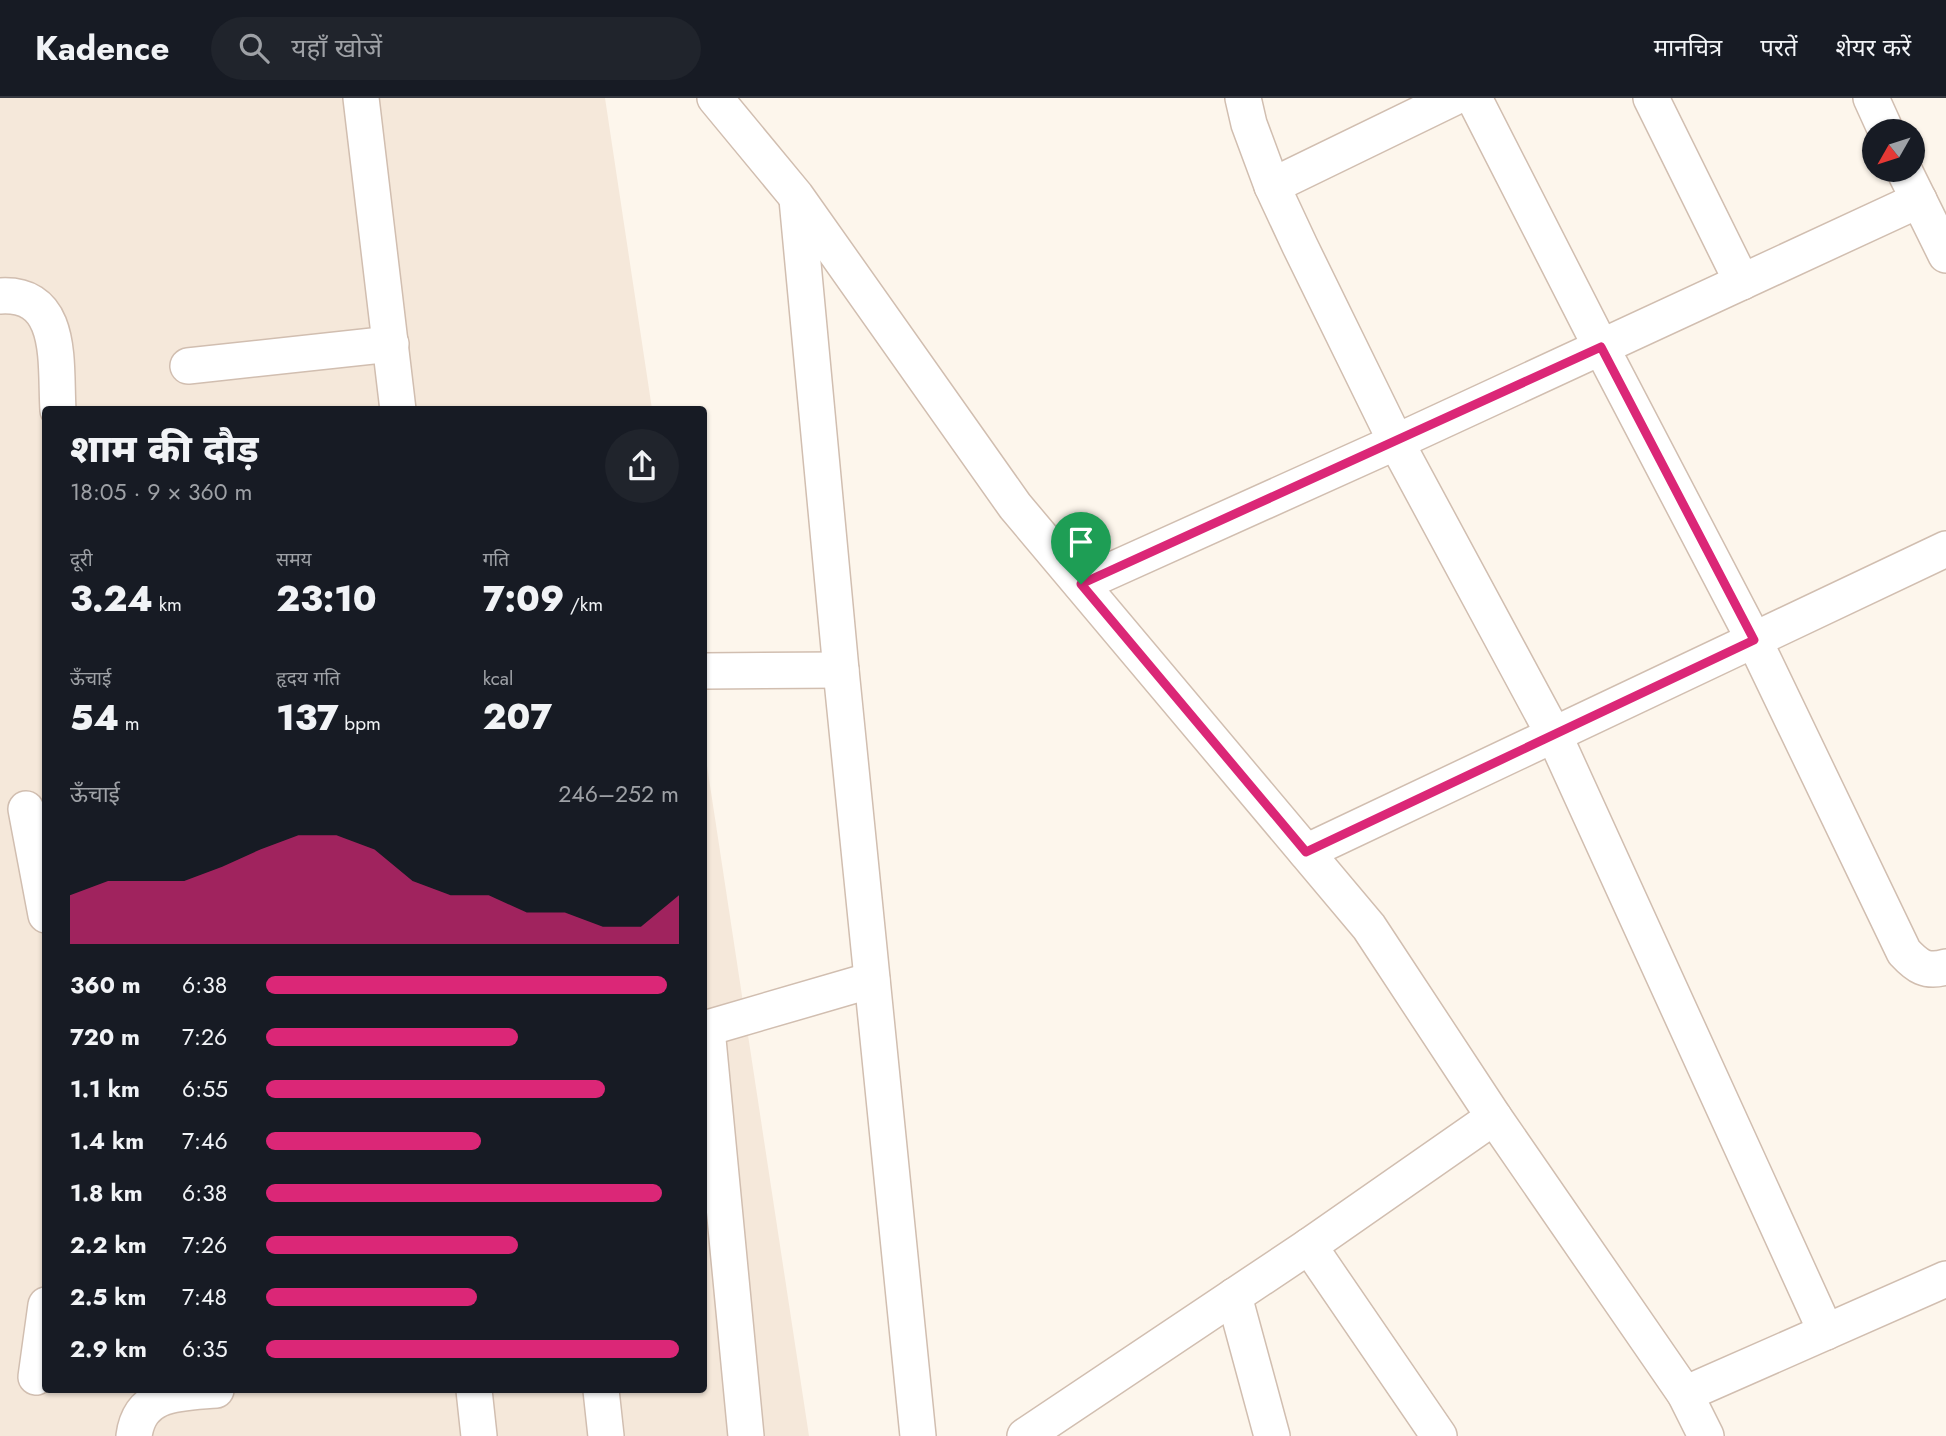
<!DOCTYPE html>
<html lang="hi">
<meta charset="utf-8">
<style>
body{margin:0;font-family:Jost,"Noto Sans Devanagari",sans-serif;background:#20242c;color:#f1f3f6;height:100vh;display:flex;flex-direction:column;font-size:26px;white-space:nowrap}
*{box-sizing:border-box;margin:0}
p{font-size:23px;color:#9ea1a6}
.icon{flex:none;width:38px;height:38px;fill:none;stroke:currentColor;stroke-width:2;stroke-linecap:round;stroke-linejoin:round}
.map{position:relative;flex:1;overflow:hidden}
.side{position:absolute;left:42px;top:308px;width:665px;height:987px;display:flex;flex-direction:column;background:#171b24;border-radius:7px;box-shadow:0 2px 5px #0004}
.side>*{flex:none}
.needle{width:46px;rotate:231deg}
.controls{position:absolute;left:1862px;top:21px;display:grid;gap:14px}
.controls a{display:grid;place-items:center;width:63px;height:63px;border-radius:50%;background:#171b24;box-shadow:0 2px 5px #0004;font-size:35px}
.pin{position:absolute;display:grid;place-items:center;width:60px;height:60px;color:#fff;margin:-72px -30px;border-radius:50% 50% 50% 0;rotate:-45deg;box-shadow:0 0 7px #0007}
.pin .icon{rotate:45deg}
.round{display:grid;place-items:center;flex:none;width:74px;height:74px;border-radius:37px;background:#20242c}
.head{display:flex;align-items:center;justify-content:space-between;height:119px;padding:0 28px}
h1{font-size:38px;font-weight:800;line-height:52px}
.metrics{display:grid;grid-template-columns:repeat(3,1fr);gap:10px;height:119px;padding:7px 28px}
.metrics div{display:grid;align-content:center}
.metrics b{font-size:35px;font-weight:800}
.metrics small{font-size:19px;font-weight:400}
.metrics p{font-size:19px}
.chart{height:196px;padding:14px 28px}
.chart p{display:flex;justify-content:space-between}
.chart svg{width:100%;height:126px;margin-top:7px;fill:#db2777;opacity:.7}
ul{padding:0 28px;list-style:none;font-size:23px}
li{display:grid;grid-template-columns:112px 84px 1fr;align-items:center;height:52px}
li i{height:18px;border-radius:9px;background:#db2777}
header{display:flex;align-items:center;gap:42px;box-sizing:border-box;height:98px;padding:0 35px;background:#171b24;border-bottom:2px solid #363941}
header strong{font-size:33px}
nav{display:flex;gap:38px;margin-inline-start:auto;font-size:24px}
.search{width:490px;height:63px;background:#20242c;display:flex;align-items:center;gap:18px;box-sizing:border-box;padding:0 24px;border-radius:38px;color:#9ea1a6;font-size:26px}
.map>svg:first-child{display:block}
.residential{fill:#f5e8da}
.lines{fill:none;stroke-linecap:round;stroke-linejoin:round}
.minor-casing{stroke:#d1beb0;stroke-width:38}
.minor{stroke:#fff;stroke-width:35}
.route-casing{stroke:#fff;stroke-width:14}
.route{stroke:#db2777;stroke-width:9}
</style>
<header>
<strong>Kadence</strong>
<div class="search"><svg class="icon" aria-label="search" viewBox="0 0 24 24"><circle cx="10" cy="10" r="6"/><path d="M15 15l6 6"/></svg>यहाँ खोजें</div>
<nav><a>मानचित्र</a><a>परतें</a><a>शेयर करें</a></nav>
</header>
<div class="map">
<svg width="1946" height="1338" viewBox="0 0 1946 1338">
<rect width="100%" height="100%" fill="#fdf6ec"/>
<polygon class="residential" points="0,0 605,0 652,311 46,312 46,1292 704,1292 704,648 809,1338 0,1338"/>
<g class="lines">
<defs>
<g id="minor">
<polyline points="361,0 398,312"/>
<polyline points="715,0 796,98 1015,408 1369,829 1494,1019 1685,1296 1706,1338"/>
<polyline points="1243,0 1249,26 1272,88 1300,148 1396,344 1554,637 1826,1234"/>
<path d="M1474,0L1601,249L1754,542L1904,854C1917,868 1926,875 1946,869"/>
<polyline points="1651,0 1742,184"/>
<polyline points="1871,0 1886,33"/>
<polyline points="1904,72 1946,157"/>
<polyline points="1272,88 1453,0"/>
<polyline points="797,101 841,572 918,1338"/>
<path d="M0,198C65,194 55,266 58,312"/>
<polyline points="188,268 391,246"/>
<polyline points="1081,486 1396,344 1919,102"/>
<polyline points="704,573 841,572"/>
<polyline points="26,711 46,817"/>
<polyline points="1306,754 1946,451"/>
<polyline points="704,931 872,882"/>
<polyline points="707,931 746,1338"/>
<polyline points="1309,1148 1439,1338"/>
<polyline points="1234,1198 1272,1338"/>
<polyline points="36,1279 46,1207"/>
<polyline points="474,1292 479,1338"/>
<polyline points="601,1292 606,1338"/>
<polyline points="1685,1296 1946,1181"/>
<path d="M134,1338C140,1293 180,1295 216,1292"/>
<polyline points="1025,1338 1309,1148 1494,1019"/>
</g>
</defs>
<use href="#minor" class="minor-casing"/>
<use href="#minor" class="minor"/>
</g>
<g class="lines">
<defs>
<polygon id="route" points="1601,249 1754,542 1306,754 1081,486"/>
</defs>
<use href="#route" class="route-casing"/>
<use href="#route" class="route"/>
</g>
</svg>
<div class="controls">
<a><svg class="needle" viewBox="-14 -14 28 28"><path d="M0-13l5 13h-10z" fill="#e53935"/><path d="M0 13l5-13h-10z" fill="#9ea1a6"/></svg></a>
</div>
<div class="pin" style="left:1081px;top:486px;background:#1e9e55"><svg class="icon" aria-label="arrive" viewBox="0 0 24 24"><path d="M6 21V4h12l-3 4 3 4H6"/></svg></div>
<section class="side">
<div class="head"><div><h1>शाम की दौड़</h1><p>18:05 · 9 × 360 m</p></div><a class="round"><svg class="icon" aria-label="share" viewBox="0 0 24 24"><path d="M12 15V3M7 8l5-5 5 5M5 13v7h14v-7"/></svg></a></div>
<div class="metrics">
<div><p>दूरी</p><b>3.24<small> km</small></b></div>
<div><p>समय</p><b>23:10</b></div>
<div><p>गति</p><b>7:09<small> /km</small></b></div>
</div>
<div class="metrics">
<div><p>ऊँचाई</p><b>54<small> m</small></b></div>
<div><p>हृदय गति</p><b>137<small> bpm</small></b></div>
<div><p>kcal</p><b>207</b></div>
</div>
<div class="chart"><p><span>ऊँचाई</span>246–252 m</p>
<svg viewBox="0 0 160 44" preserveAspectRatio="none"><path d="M0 44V27L10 22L20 22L30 22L40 17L50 11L60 6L70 6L80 11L90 22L100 27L110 27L120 33L130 33L140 38L150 38L160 27V44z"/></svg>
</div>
<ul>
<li><b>360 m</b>6:38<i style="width:97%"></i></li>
<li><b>720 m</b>7:26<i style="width:61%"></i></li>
<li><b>1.1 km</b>6:55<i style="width:82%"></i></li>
<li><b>1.4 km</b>7:46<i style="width:52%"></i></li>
<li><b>1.8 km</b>6:38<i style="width:96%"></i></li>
<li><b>2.2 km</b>7:26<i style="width:61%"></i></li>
<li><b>2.5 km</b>7:48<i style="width:51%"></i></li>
<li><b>2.9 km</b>6:35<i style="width:100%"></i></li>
</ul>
</section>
</div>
